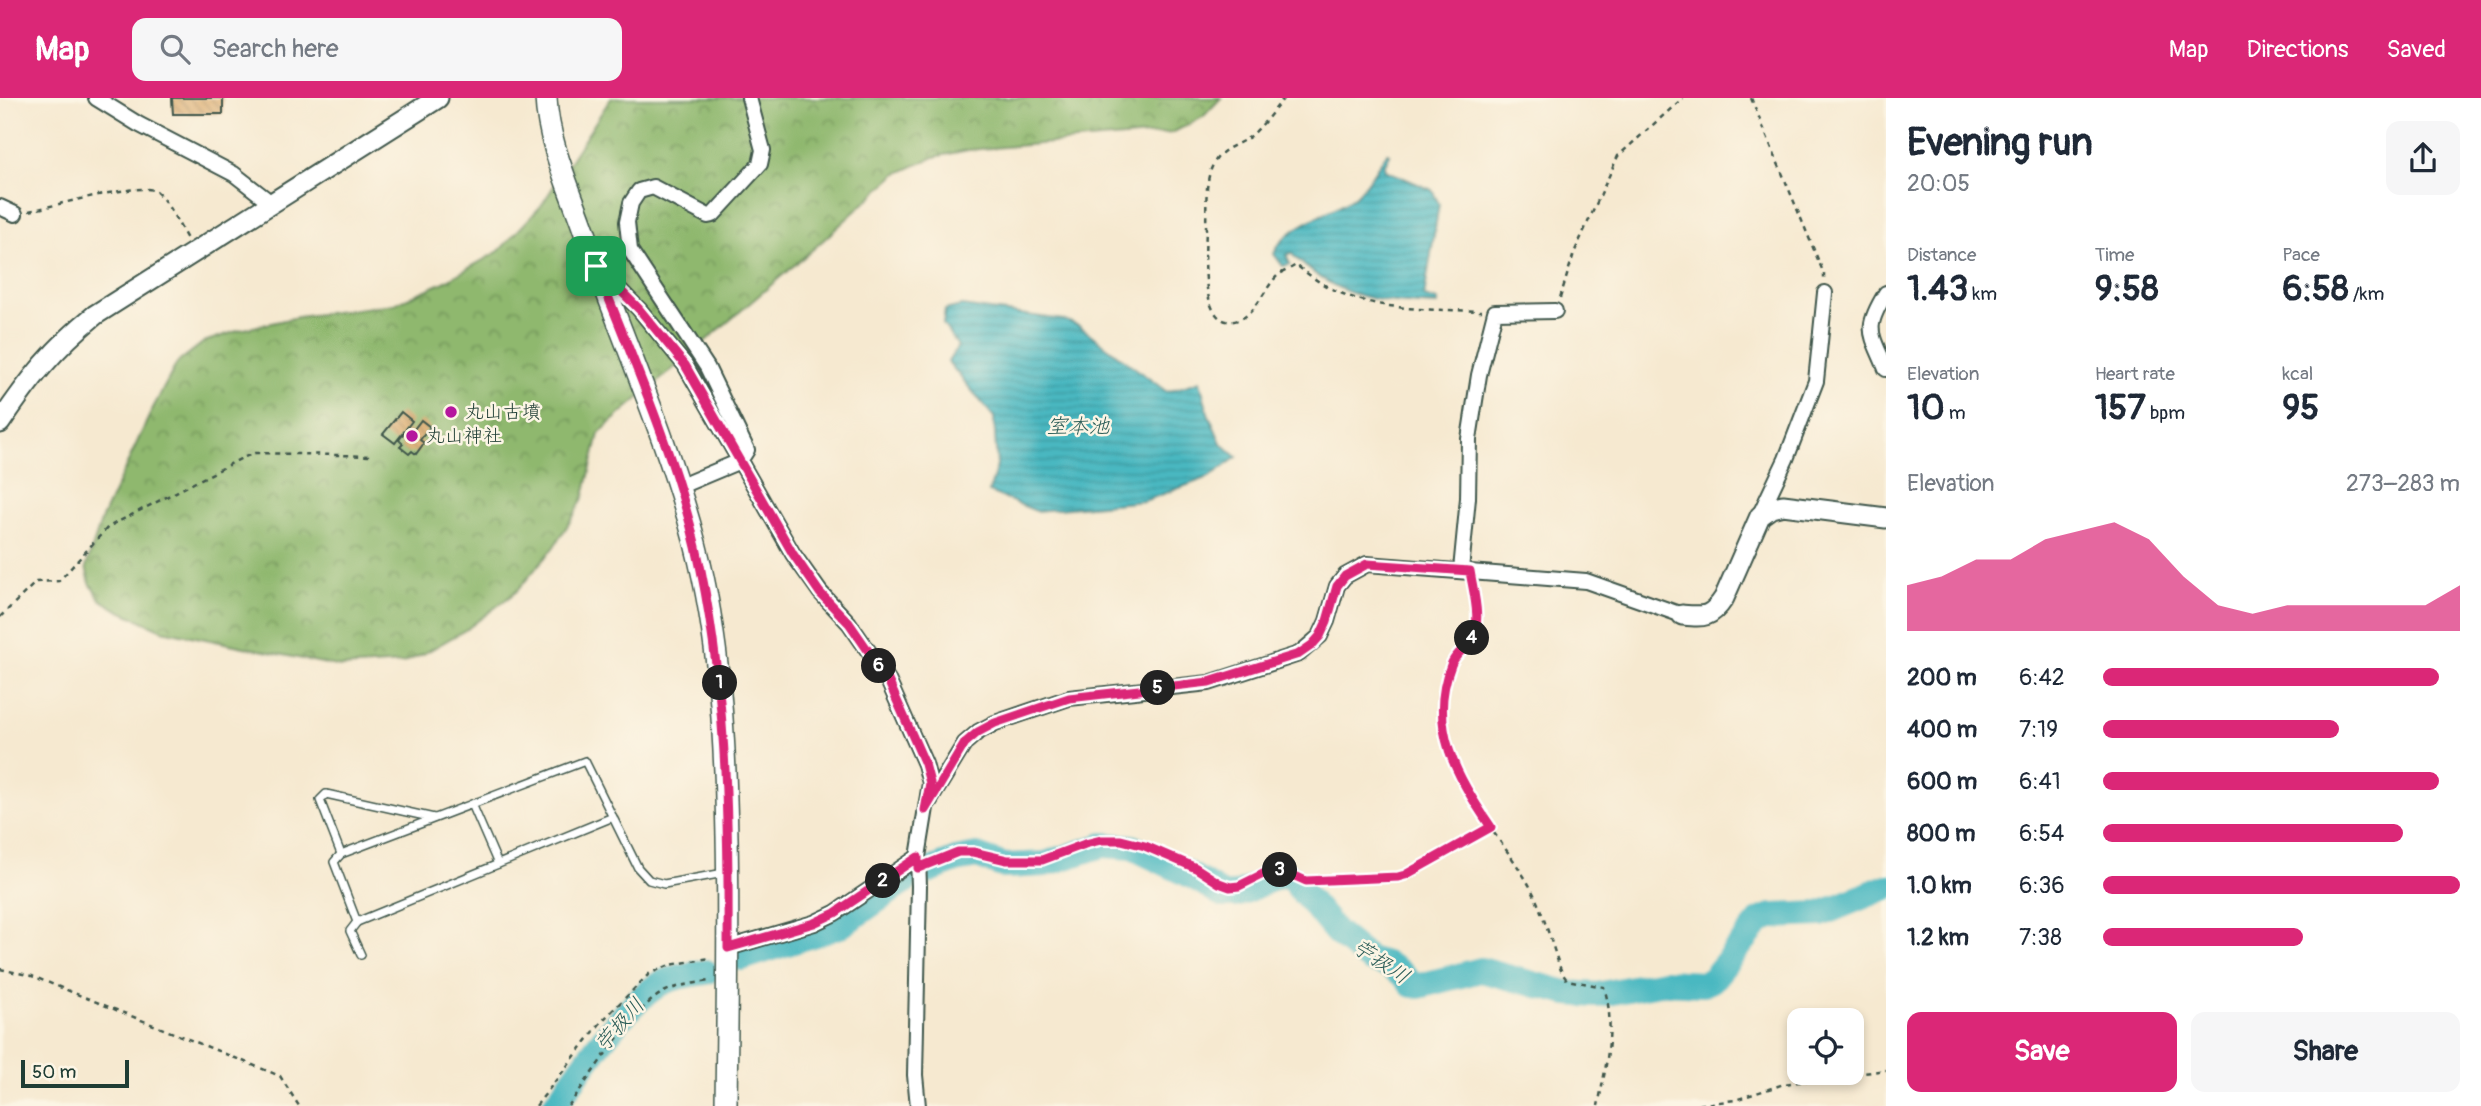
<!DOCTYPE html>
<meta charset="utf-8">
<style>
body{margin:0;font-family:Pangolin,"Klee One",sans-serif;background:#f6f6f7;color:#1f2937;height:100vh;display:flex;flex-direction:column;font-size:26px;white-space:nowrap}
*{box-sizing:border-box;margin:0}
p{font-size:23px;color:#747a83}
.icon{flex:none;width:38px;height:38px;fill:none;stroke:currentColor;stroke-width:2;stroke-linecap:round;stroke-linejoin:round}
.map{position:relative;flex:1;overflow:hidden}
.sheet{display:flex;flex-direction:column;background:#fff;width:595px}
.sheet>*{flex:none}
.controls{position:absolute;left:1787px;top:910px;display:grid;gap:14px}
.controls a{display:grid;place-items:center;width:77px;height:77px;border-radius:14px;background:#fff;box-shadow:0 4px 10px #0003;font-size:35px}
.scale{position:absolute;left:21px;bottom:18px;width:108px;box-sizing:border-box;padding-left:7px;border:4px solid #1f3d34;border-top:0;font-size:19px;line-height:24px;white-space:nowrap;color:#1f3d34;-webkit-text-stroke:5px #fcf5e5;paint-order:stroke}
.pin{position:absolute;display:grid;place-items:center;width:60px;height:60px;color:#fff;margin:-30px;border-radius:14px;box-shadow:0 4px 10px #0006}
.km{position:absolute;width:35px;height:35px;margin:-18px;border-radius:50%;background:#222;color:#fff;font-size:19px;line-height:35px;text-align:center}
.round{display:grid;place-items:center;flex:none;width:74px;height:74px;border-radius:14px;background:#f6f6f7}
.overview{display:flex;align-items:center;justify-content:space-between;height:119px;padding:0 21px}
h1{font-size:38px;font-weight:700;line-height:52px}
.stats{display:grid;grid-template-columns:repeat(3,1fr);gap:10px;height:119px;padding:7px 21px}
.stats div{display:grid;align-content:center}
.stats b{font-size:35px;font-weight:700}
.stats small{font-size:19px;font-weight:400}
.stats p{font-size:19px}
.chart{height:196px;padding:14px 21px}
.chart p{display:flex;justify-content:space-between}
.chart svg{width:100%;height:126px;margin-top:7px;fill:#db2777;opacity:.7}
.button{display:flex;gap:14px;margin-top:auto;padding:14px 21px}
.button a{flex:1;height:80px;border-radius:14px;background:#db2777;color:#fff;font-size:28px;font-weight:700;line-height:80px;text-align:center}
.button a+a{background:#f6f6f7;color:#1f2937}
ul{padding:0 21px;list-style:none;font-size:23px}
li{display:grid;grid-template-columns:112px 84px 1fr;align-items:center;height:52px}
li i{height:18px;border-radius:9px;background:#db2777}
header{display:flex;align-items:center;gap:42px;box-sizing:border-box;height:98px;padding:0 35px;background:#db2777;color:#fff}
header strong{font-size:33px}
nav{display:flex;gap:38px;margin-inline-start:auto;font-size:24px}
.search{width:490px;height:63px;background:#f6f6f7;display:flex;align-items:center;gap:18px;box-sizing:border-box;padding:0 24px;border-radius:14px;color:#747a83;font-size:26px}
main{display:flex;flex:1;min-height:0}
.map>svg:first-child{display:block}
.forest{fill:url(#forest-crowns);stroke:#577a51;stroke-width:2}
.water{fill:url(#water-rules);stroke:#347a7a;stroke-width:2}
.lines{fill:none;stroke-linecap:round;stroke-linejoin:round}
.river{stroke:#49b8c1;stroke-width:26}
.building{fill:url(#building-back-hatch)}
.lane-casing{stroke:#3f574b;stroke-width:10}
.street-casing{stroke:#3f574b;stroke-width:18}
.secondary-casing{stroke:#3f574b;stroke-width:23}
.primary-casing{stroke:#3f574b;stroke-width:24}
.path{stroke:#3f574b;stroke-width:2.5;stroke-dasharray:5 5;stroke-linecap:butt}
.lane{stroke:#fff;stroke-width:7}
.street{stroke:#fff;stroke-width:14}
.secondary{stroke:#fff;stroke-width:19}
.primary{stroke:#fff;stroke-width:21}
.route-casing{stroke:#fff;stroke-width:14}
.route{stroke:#db2777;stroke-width:9}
.poi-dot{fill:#b5179e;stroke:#fcf5e5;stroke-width:2.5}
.labels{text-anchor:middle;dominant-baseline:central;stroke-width:5;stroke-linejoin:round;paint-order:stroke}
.poi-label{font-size:19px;fill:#1f3d34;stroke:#fcf5e5;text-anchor:start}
.water-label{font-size:21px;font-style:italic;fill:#2a5c57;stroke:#fcf5e5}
</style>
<header>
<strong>Map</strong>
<div class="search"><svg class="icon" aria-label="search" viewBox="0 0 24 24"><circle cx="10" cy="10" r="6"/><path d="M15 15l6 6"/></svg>Search here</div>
<nav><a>Map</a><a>Directions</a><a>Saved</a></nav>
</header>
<main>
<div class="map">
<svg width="1886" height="1008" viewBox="0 0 1886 1008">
<defs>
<pattern id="forest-crowns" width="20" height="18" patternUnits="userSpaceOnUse" patternTransform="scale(1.75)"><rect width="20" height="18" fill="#8fb86e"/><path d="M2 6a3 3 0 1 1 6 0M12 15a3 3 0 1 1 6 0" fill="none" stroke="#74975b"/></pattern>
<pattern id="water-rules" width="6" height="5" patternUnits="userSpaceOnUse" patternTransform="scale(1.75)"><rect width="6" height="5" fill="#49b8c1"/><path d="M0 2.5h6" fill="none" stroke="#3c979e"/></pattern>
<pattern id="building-back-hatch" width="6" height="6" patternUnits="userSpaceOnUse" patternTransform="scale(1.75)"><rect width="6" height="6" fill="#d7a15d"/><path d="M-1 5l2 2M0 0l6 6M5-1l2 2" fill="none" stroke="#ae844e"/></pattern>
</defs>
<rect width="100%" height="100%" fill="#fcf5e5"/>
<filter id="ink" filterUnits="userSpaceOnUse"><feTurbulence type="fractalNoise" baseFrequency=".0143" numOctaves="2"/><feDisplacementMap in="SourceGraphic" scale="14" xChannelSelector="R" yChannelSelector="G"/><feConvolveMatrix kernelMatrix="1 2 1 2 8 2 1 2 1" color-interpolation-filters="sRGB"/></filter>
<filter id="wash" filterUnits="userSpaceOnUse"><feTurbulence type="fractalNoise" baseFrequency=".00686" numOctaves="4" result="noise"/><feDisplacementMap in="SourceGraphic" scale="28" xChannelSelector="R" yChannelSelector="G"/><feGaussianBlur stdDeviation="1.57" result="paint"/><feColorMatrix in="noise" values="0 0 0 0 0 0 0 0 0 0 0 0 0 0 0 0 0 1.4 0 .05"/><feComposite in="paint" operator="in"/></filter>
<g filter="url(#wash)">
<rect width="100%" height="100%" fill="#f6e9d0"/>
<polygon class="forest" points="611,0 1221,0 1203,19 1172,35 968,52 934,59 896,76 819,146 612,323 599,336 584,398 573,419 553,450 517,493 467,531 423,556 403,565 341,569 162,532 118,512 100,501 90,485 86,469 102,420 152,312 177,265 204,244 240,232 298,219 394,206 442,185 499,153 541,108"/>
<g class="water">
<path d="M1387,55L1390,56L1384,68L1385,72L1432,92L1439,106L1424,199L1438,203V207C1377,204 1336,201 1291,155L1286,157L1290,166L1283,168L1274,156C1282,129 1332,115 1354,99C1367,89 1377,68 1387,55Z"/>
<polygon points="961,208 1064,222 1079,228 1167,294 1200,283 1208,315 1221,345 1237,359 1209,379 1144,403 1036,413 989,394 997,368 994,319 948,264 958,248 943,226 945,212"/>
</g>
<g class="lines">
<g class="river">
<polyline points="928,773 956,762 977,758 1005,768 1045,766 1103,747 1132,749 1192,778 1223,797 1236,797 1278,778 1290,779 1336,834 1369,861 1388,867 1403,876 1412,887 1419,888 1481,872 1567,895 1597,897 1664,884 1703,886 1712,882 1761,822 1772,818 1821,816 1886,789"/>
<polyline points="742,860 840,828 905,783"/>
<path d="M554,1008C582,971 617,915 655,889C669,879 688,877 706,874"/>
</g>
</g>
<g id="blocks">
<g class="building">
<polygon points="172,0 223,0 223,16 173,16"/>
<polygon points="401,314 412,323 395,345 383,336"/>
<polygon points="421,322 430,329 420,342 424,345 416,356 412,353 409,356 400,349 403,346 399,342 407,331 411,335"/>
</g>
</g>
</g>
<g filter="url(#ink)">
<use href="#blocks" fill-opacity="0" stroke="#3f574b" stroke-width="2"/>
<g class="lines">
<defs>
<g id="lane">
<polyline points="472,706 498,766"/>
<polyline points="341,756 320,702 326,696 434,720"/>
<polyline points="357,824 613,719"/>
<polyline points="361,857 350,833 357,824 334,764 341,756 585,663 638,770 649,782 664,786 724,775"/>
</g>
<g id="street">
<polyline points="96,0 138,26 234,76 270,104"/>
<polyline points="0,109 15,116"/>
<polyline points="602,174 639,211 685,267 793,456 820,494 849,525 887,580 925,666 930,685 918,759 919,788 915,977 918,1008"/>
<path d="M1886,195C1863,232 1871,234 1886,271"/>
<polyline points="678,389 740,363 747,352 707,269 630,152 627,124 631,105 639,93 653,89 708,118 713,117 760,66 763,52 749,0"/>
<polyline points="1760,416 1786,361 1816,283 1825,195"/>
<polyline points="1461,472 1468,400 1469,341 1479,277 1495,214 1555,213"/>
<polyline points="929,704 965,645 978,634 995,625 1069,600 1209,585 1299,556 1320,538 1327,523 1337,488 1345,478 1367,466 1586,483 1682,517"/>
<polyline points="728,850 814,825 835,815 918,759"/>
</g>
<g id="secondary">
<path d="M0,325C29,282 54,250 95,217L438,0"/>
<path d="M1682,517C1704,519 1711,520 1724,500L1760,418L1771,410L1783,407L1886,420"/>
</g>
<path id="primary" d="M546,0C548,45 569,89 584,132C620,236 667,338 695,445C720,541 725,640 727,739C729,828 727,918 726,1008"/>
</defs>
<use href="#lane" class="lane-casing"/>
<use href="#street" class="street-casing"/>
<use href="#secondary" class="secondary-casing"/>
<use href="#primary" class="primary-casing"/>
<g class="path">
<path d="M1284,0C1274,12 1264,26 1252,37C1240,47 1222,49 1214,65C1204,82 1207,109 1206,128C1206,149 1197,235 1238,222C1256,216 1264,191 1277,178C1282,174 1290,171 1296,167C1307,175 1319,185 1332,191C1379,214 1431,211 1482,213"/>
<polyline points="1751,0 1824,176 1824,182"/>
<path d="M29,113C54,108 131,86 153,92C164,96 181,131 187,141"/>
<polyline points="1560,200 1574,155 1618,58 1683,0"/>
<path d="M1472,487C1473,499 1479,517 1476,529C1473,543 1462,548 1455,559C1444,576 1440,617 1444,637C1454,693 1500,737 1528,785C1542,809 1552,848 1562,875L1567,882L1604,889C1616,928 1606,968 1598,1008"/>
<polyline points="0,519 36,484 59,483 108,429 242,360 255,355 374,358"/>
<polyline points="932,765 958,754 973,754 1007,762 1042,762 1085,746 1101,742 1121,742 1145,748 1196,770 1219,785 1230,789 1239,788 1271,773 1282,772 1291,774 1306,783 1398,779 1405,777 1491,729"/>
<polyline points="0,871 32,878 280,978 299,1008"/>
<polyline points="536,1008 602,923 649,876 670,867 710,860"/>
<path d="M568,1008C591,979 634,907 666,893C680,887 695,885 709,883"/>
<polyline points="1689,1008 1735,1002 1784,986 1886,972"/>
</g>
<use href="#lane" class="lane"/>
<use href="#street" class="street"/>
<use href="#secondary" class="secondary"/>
<use href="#primary" class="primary"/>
</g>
</g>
<g class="lines" filter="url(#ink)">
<defs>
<path id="route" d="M596,168L639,211L685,267L793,456L820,495L849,525L887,580L925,666L930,685L925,712L965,645L978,634L995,625L1069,600L1209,584L1299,556L1312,547L1320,538L1327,523L1337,488L1345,478L1367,466L1470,473C1473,493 1483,525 1471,542C1464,552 1455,556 1451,567C1427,628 1457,680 1491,729L1405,777L1398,779L1306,783L1282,772H1271L1239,788L1230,789L1219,785L1196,770L1145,748L1121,742H1101L1085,746L1042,762H1007L973,754H958L918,770V759L835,815L814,825L728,850C729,715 726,581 696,449C673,352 632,260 596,168Z"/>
</defs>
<use href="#route" class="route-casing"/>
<use href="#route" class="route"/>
</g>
<g class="poi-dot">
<circle cx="451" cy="314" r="7"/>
<circle cx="412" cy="338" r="7"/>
</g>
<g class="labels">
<g class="poi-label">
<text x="465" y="314">丸山古墳</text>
<text x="426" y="338">丸山神社</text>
</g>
<g class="water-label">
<text x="1078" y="328">室本池</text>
<text transform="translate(1381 864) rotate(33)">苧扱川</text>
<text transform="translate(620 927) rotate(-49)">苧扱川</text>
</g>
</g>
</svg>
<div class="controls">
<a><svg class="icon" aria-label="locate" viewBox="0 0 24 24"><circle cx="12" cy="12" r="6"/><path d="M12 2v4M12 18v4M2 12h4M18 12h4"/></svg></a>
</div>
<div class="scale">50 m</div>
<div class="pin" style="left:596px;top:168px;background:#1e9e55"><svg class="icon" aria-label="arrive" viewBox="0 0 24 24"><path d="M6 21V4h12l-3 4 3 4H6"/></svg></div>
<b class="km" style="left:720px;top:585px">1</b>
<b class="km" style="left:883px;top:783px">2</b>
<b class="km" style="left:1280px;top:772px">3</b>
<b class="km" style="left:1472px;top:540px">4</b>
<b class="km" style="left:1158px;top:590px">5</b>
<b class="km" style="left:879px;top:568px">6</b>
</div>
<section class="sheet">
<div class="overview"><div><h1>Evening run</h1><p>20:05</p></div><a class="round"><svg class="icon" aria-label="share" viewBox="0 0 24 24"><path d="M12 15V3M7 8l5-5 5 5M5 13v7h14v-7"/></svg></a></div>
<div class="stats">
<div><p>Distance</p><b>1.43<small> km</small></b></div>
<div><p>Time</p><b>9:58</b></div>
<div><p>Pace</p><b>6:58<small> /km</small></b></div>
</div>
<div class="stats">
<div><p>Elevation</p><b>10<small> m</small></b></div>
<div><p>Heart rate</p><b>157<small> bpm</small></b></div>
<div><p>kcal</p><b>95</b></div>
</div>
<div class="chart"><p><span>Elevation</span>273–283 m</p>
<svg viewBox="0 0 160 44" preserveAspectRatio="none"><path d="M0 44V28L10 25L20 19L30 19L40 12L50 9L60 6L70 12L80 25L90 35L100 38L110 35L120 35L130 35L140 35L150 35L160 28V44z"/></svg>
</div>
<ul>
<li><b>200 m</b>6:42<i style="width:94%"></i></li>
<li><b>400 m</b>7:19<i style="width:66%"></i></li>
<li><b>600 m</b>6:41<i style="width:94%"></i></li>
<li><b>800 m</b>6:54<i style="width:84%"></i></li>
<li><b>1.0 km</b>6:36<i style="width:100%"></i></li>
<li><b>1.2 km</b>7:38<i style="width:56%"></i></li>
</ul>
<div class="button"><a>Save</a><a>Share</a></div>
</section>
</main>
